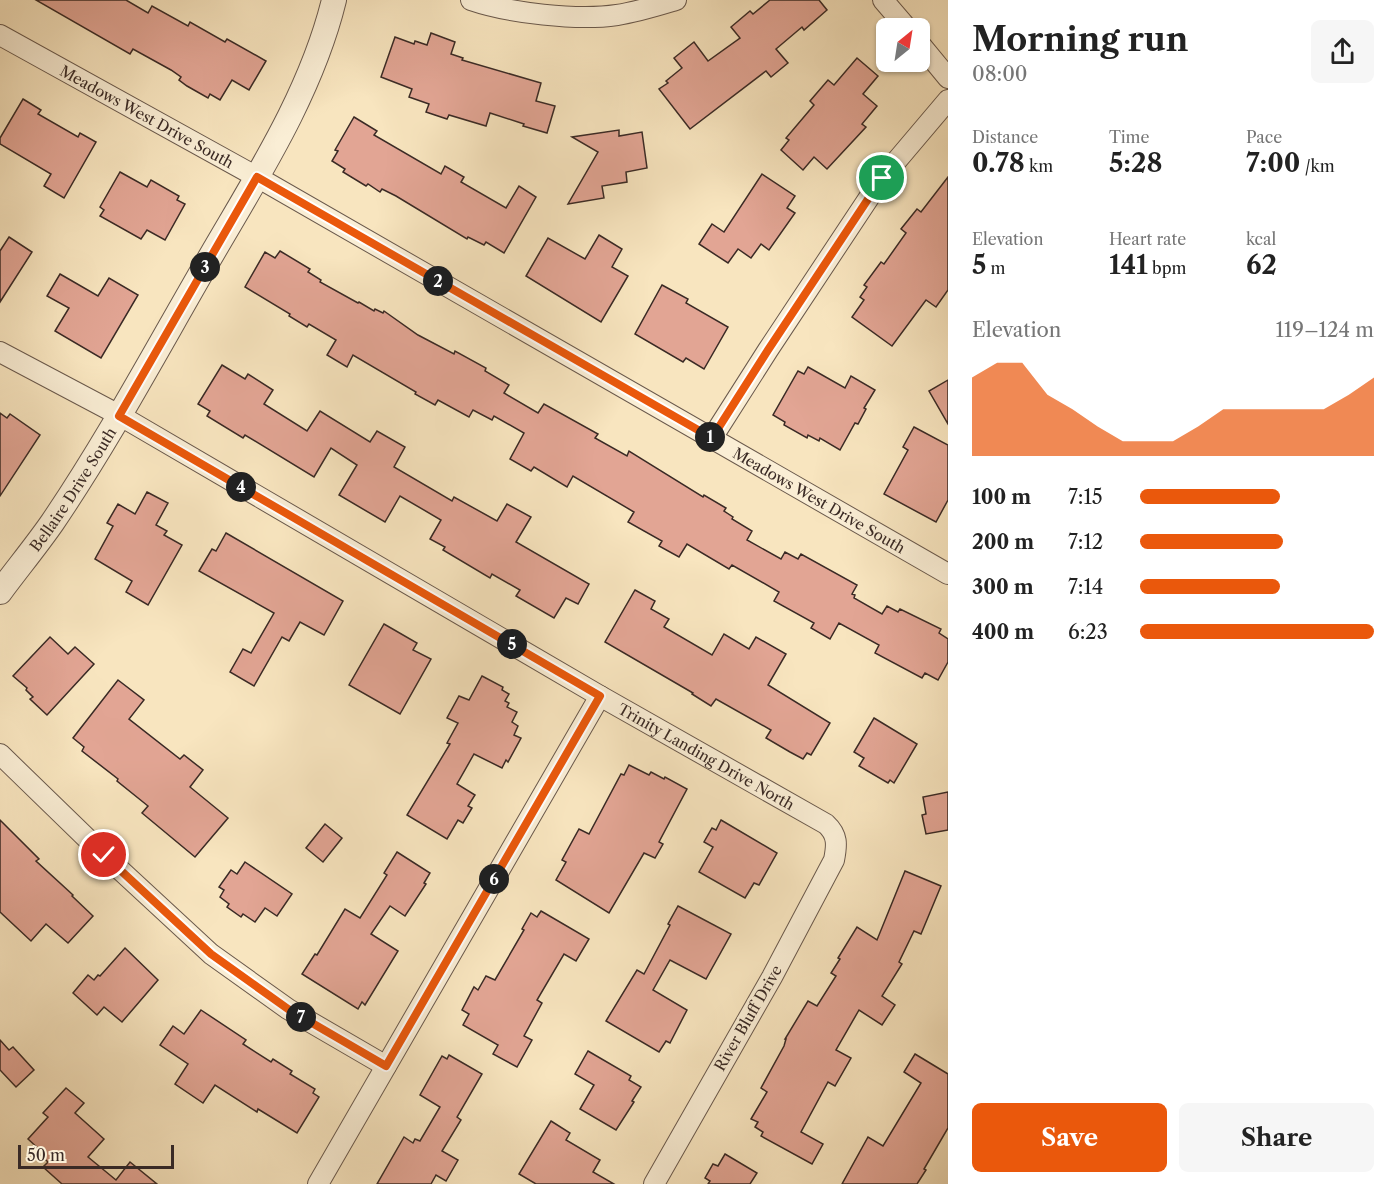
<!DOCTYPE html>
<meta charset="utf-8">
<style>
body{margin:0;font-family:"Libre Caslon Text",serif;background:#f6f6f6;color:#222;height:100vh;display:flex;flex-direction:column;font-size:22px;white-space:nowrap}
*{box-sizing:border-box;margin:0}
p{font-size:20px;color:#767676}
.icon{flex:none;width:33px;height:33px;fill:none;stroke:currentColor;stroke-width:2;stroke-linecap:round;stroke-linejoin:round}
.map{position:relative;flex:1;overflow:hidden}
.panel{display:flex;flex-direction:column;background:#fff;width:450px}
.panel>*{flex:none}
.needle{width:39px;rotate:30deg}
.tools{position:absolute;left:876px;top:18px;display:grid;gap:12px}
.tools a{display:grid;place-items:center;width:54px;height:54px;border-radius:9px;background:#fff;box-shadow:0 2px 4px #0004;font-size:30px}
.scale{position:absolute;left:18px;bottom:15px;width:156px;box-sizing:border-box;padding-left:6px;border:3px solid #3a2a25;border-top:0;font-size:16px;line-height:21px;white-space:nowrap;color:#3a2a25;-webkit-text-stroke:4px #faeed5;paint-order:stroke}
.pin{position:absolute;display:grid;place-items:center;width:51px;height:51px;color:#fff;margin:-26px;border:3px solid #fff;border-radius:50%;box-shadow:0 2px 6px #0007}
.km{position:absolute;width:30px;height:30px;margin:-15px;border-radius:50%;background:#222;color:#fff;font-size:16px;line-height:30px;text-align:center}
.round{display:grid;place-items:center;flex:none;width:63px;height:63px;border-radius:9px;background:#f6f6f6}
.summary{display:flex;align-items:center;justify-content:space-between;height:102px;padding:0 24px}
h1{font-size:33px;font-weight:700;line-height:45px}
.stats{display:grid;grid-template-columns:repeat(3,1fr);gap:9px;height:102px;padding:6px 24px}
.stats div{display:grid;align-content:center}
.stats b{font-size:26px;font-weight:700}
.stats small{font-size:16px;font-weight:400}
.stats p{font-size:16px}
.chart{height:168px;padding:12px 24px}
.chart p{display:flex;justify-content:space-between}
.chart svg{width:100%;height:108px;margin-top:6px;fill:#ea580c;opacity:.7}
.button{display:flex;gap:12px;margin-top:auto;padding:12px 24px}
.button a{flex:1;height:69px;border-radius:9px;background:#ea580c;color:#fff;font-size:24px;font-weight:700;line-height:69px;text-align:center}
.button a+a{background:#f6f6f6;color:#222}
ul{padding:0 24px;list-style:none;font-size:20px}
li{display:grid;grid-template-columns:96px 72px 1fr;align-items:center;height:45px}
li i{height:15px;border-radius:8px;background:#ea580c}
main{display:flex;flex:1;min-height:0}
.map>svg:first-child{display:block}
.building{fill:#e2a594;stroke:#3a2a25;stroke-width:1.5}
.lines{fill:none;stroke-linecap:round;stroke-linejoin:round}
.minor-casing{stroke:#6a594c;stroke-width:22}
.tertiary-casing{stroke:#6a594c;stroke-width:26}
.minor{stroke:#faeed5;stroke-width:20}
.tertiary{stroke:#faeed5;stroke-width:24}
.route-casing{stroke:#fff;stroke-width:12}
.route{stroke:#ea580c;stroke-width:8}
.labels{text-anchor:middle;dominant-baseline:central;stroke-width:5;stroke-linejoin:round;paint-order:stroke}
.street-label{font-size:15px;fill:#3a2a25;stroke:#faeed5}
</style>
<main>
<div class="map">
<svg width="948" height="1184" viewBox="0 0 948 1184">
<rect width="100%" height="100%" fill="#f8e5bf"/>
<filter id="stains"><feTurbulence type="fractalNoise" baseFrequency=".00333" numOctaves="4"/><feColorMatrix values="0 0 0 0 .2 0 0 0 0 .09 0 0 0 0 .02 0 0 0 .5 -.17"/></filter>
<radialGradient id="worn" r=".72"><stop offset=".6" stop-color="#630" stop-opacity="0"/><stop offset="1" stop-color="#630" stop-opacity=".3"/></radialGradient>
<g class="building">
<polygon points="36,0 126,0 148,13 152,6 188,26 190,22 225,42 227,39 266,61 249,90 232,80 220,100 210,94 208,98 187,86 179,80 181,77 171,70 133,49 130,54"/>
<polygon points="770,0 819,0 827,10 804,30 802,27 776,49 788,63 771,77 766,71 690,129 659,89 668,83 666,81 682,68 674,58 694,42 708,61 740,38 731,27 750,11 753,14"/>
<polygon points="431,33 455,42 451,54 463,58 462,60 541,83 536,101 555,106 547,133 523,126 524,124 490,113 486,126 449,115 447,119 426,112 429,104 409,97 412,89 381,77 395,37 414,44 415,41 427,45"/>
<polygon points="857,58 878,76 863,94 877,106 862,124 866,127 827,169 814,157 803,170 781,150 789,140 786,138 814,105 810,101 828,80 834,85"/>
<polygon points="23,99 41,110 38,114 78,137 80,133 96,142 64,198 44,186 51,174 0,144 0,138"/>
<polygon points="354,117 377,131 374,135 441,174 445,166 464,177 461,182 506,208 519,186 536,197 504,253 486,242 484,245 468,237 467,239 396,196 382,189 380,192 368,184 366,186 343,172 345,169 332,161 338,151 335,150"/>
<polygon points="619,130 619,136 642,132 647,168 626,172 627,182 602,186 604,198 568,204 598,152 572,137"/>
<polygon points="120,172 147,187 151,180 179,196 177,200 185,204 165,240 147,230 141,239 100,216 104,210 100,207"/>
<polygon points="762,174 795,196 787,208 795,213 769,250 761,244 751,258 738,249 728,263 699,244 712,224 724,232"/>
<polygon points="948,177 948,290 936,307 926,300 892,346 852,317 864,300 860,297 867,287 864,285 881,262 884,264 906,233 901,229 917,209 921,212"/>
<polygon points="599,235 622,249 612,267 628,276 601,322 526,276 548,238 585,259"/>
<polygon points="9,237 32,252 0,302 0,251"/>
<polygon points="280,251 310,269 308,272 321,280 320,282 358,303 359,302 374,311 375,309 383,313 384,311 418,335 454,354 455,351 486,368 485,371 509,385 504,393 538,413 544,404 598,434 595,438 627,456 629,451 703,497 704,495 726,508 724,511 733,517 732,519 752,531 747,540 781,559 785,552 798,559 801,554 857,585 852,594 855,595 854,598 882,614 887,606 898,612 900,609 941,629 939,633 948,639 948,662 938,680 925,673 922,678 875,653 879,645 839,623 830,639 811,628 814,623 774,601 779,592 732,565 729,569 687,544 679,557 659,546 662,541 628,522 634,512 573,476 567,487 534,467 531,471 510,459 524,433 494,416 492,420 473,410 469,417 438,400 435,405 415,394 416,392 353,355 347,367 327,355 336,340 309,324 307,327 289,316 290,314 245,287 265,252 275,258"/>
<polygon points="60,274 98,296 109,278 138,295 101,358 55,331 69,308 47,296"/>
<polygon points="662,285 688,299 686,303 728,327 704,369 686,358 683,362 635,334"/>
<polygon points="222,365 245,379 248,374 273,390 264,404 307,431 320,411 370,442 377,431 405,447 394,467 452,501 454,497 497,521 507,504 531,517 516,542 589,584 578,604 566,598 554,618 516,596 520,590 492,574 490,578 443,550 445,547 430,539 441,520 400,496 385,522 339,495 357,465 331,448 314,477 245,435 243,438 207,416 210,411 198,404"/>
<polygon points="808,367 845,388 851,376 875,390 864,408 866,409 858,424 855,423 840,450 820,438 819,441 808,435 807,438 784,425 785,422 773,415 798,371 804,374"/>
<polygon points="948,380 948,424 929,391"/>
<polygon points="0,413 7,418 10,414 40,435 0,496"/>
<polygon points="914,427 948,445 948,500 936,522 884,494 908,450 903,447"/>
<polygon points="147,492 168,503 156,525 167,531 164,535 182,545 148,605 126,592 132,581 95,559 113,526 107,523 118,504 135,514"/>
<polygon points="226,533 343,601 324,635 300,622 289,641 282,637 254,686 230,672 243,649 251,653 274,613 199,571 212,549 216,551"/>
<polygon points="635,590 655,601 651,609 669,619 664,627 712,655 724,634 749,649 756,637 786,654 768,685 830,723 811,755 807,753 803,759 790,752 766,738 771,730 716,699 711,706 692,694 693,693 605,642"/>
<polygon points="384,624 417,643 413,650 431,659 400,714 349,685"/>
<polygon points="50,637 68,654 75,647 94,664 47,715 30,699 33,697 26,690 27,688 13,676"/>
<polygon points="482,676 503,687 502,690 509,694 505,701 509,703 507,707 517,712 512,722 518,726 514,735 521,738 508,762 506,760 502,768 474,754 457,784 475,795 468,806 472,808 463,823 458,820 447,839 407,815 450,744 447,743 458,723 447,718 459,696 469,700"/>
<polygon points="118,680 144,700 129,719 180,759 184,755 203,770 190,787 228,818 195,857 142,813 148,806 117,781 118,779 82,751 84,747 73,738"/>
<polygon points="874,718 917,744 894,783 890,780 888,783 859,766 864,758 854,752"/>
<polygon points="629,765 649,775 651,772 664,779 665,777 687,789 659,842 663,844 655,858 644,853 609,913 556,880 566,862 562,860 579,829 589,834 621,774 624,775"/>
<polygon points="948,792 948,830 926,834 922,815 926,814 923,797"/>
<polygon points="0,820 39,859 36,861 73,895 72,896 93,916 68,943 46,924 31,941 0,912"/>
<polygon points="721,820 777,853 759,885 754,883 745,898 699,872 713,847 704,842 712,828 716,830"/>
<polygon points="325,824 342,838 323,862 306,848"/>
<polygon points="397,852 430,873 424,883 426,884 405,916 390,906 371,934 398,951 365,1005 362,1002 358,1009 302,974 315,954 317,955 345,909 360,918 387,875 384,873"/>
<polygon points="245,862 292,894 277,916 265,908 255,922 243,914 241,917 227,907 229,904 220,897 224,890 219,887 231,870 237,874"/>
<polygon points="905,871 941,886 921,934 914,931 899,962 902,964 882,996 895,1005 882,1025 859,1010 836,1050 851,1058 835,1086 828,1082 801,1132 823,1144 812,1164 761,1136 763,1132 755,1127 758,1122 751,1119 767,1092 761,1088 784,1046 786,1039 785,1039 808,1001 817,1006 836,976 831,973 840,959 838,958 857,927 877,940"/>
<polygon points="678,906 731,934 706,979 670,960 653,990 687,1010 670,1043 666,1041 659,1052 606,1021 637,970 644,974 670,925 668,924"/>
<polygon points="541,911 589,939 576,961 564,954 537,1000 542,1003 524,1036 532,1040 517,1067 493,1054 498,1045 463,1025 469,1014 462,1010 474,987 478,990 486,976 495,980 524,930 522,929 531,913 537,917"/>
<polygon points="125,948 158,980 122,1022 104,1007 97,1015 73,993 88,975 94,980 98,975 100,976"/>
<polygon points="201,1010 246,1040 243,1044 271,1062 273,1059 292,1071 290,1074 315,1089 313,1093 319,1097 297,1133 258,1109 257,1112 215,1085 203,1103 175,1084 188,1064 160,1045 173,1026 184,1034"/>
<polygon points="0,1040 9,1050 13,1047 34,1070 16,1087 0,1070"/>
<polygon points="588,1051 631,1076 629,1080 641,1087 632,1101 634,1102 616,1130 580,1109 594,1085 575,1074"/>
<polygon points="915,1054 948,1074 948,1128 924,1169 926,1170 917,1184 842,1184 868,1137 883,1146 921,1083 904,1072"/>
<polygon points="449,1055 482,1074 457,1117 461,1120 442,1151 458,1160 446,1181 436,1175 431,1184 377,1184 404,1137 413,1143 415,1139 420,1141 440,1107 420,1095 442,1056 447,1059"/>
<polygon points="66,1088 84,1103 75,1113 104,1139 88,1157 116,1180 130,1162 157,1184 62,1184 43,1167 48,1162 38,1153 40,1150 28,1139 48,1117 43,1113"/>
<polygon points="551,1121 570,1133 566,1140 600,1160 593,1172 614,1184 536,1184 519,1174"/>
<polygon points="725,1154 757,1173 750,1184 708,1184 710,1181 705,1178 713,1164 718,1166"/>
</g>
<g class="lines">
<defs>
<g id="minor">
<path d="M471,0C509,13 577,21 617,15C637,12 656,6 676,0"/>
<polyline points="883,0 907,28"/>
<path id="s1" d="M0,35L257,177L948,574"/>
<polyline points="920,44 948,78"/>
<path id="s2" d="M0,352L119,415L600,696L826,824C838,835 837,845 834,860L772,977L654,1184"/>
<polyline points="712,438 768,350 882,178 948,100"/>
<polyline points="0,754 104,855 211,954 288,1009 386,1066"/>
<polyline points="318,1184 600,696"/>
</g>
<g id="tertiary">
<path id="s3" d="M0,592C17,569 36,546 52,523C109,439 157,349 208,261C256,178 311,94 334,0"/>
</g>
</defs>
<use href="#minor" class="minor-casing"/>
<use href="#tertiary" class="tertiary-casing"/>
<use href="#minor" class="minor"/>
<use href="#tertiary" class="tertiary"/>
</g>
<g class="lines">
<defs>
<polyline id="route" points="104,855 211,954 288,1009 386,1066 600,696 119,416 257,177 712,438 768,350 882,178"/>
</defs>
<use href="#route" class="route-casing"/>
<use href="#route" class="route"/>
</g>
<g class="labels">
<g class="street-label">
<text stroke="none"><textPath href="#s1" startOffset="168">Meadows West Drive South</textPath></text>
<text stroke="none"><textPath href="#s3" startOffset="126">Bellaire Drive South</textPath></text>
<text stroke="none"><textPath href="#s1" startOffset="942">Meadows West Drive South</textPath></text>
<text stroke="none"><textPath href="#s2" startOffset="814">Trinity Landing Drive North</textPath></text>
<text transform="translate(748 1018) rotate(-60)">River Bluff Drive</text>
</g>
</g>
<rect width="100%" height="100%" filter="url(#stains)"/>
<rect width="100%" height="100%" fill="url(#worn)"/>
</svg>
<div class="tools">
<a><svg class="needle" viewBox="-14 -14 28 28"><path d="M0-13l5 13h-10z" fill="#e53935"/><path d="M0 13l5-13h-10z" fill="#767676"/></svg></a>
</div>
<div class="scale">50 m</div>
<div class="pin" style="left:882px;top:178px;background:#1e9e55"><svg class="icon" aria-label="arrive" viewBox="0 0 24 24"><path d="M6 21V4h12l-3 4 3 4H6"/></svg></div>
<div class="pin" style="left:104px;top:855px;background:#d93025"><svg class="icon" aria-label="check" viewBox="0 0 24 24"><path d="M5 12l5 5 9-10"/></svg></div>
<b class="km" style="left:710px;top:437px">1</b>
<b class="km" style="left:438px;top:281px">2</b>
<b class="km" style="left:205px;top:267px">3</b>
<b class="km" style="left:241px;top:487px">4</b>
<b class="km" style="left:512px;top:644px">5</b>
<b class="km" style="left:494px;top:879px">6</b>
<b class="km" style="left:301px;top:1017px">7</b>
</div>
<section class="panel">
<div class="summary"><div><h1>Morning run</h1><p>08:00</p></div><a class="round"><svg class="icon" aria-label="share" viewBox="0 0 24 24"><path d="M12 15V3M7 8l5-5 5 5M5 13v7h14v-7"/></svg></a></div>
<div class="stats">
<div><p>Distance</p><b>0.78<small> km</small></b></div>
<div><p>Time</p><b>5:28</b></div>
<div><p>Pace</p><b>7:00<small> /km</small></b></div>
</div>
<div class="stats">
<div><p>Elevation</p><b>5<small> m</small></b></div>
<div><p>Heart rate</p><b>141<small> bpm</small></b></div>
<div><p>kcal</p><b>62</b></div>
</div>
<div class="chart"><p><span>Elevation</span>119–124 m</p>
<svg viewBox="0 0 160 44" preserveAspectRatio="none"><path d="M0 44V12L10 6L20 6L30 19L40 25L50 32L60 38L70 38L80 38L90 32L100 25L110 25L120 25L130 25L140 25L150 19L160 12V44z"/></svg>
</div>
<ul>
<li><b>100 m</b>7:15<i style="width:60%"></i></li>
<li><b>200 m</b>7:12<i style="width:61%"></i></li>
<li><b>300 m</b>7:14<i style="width:60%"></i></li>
<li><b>400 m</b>6:23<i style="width:100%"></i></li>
</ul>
<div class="button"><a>Save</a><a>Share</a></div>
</section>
</main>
